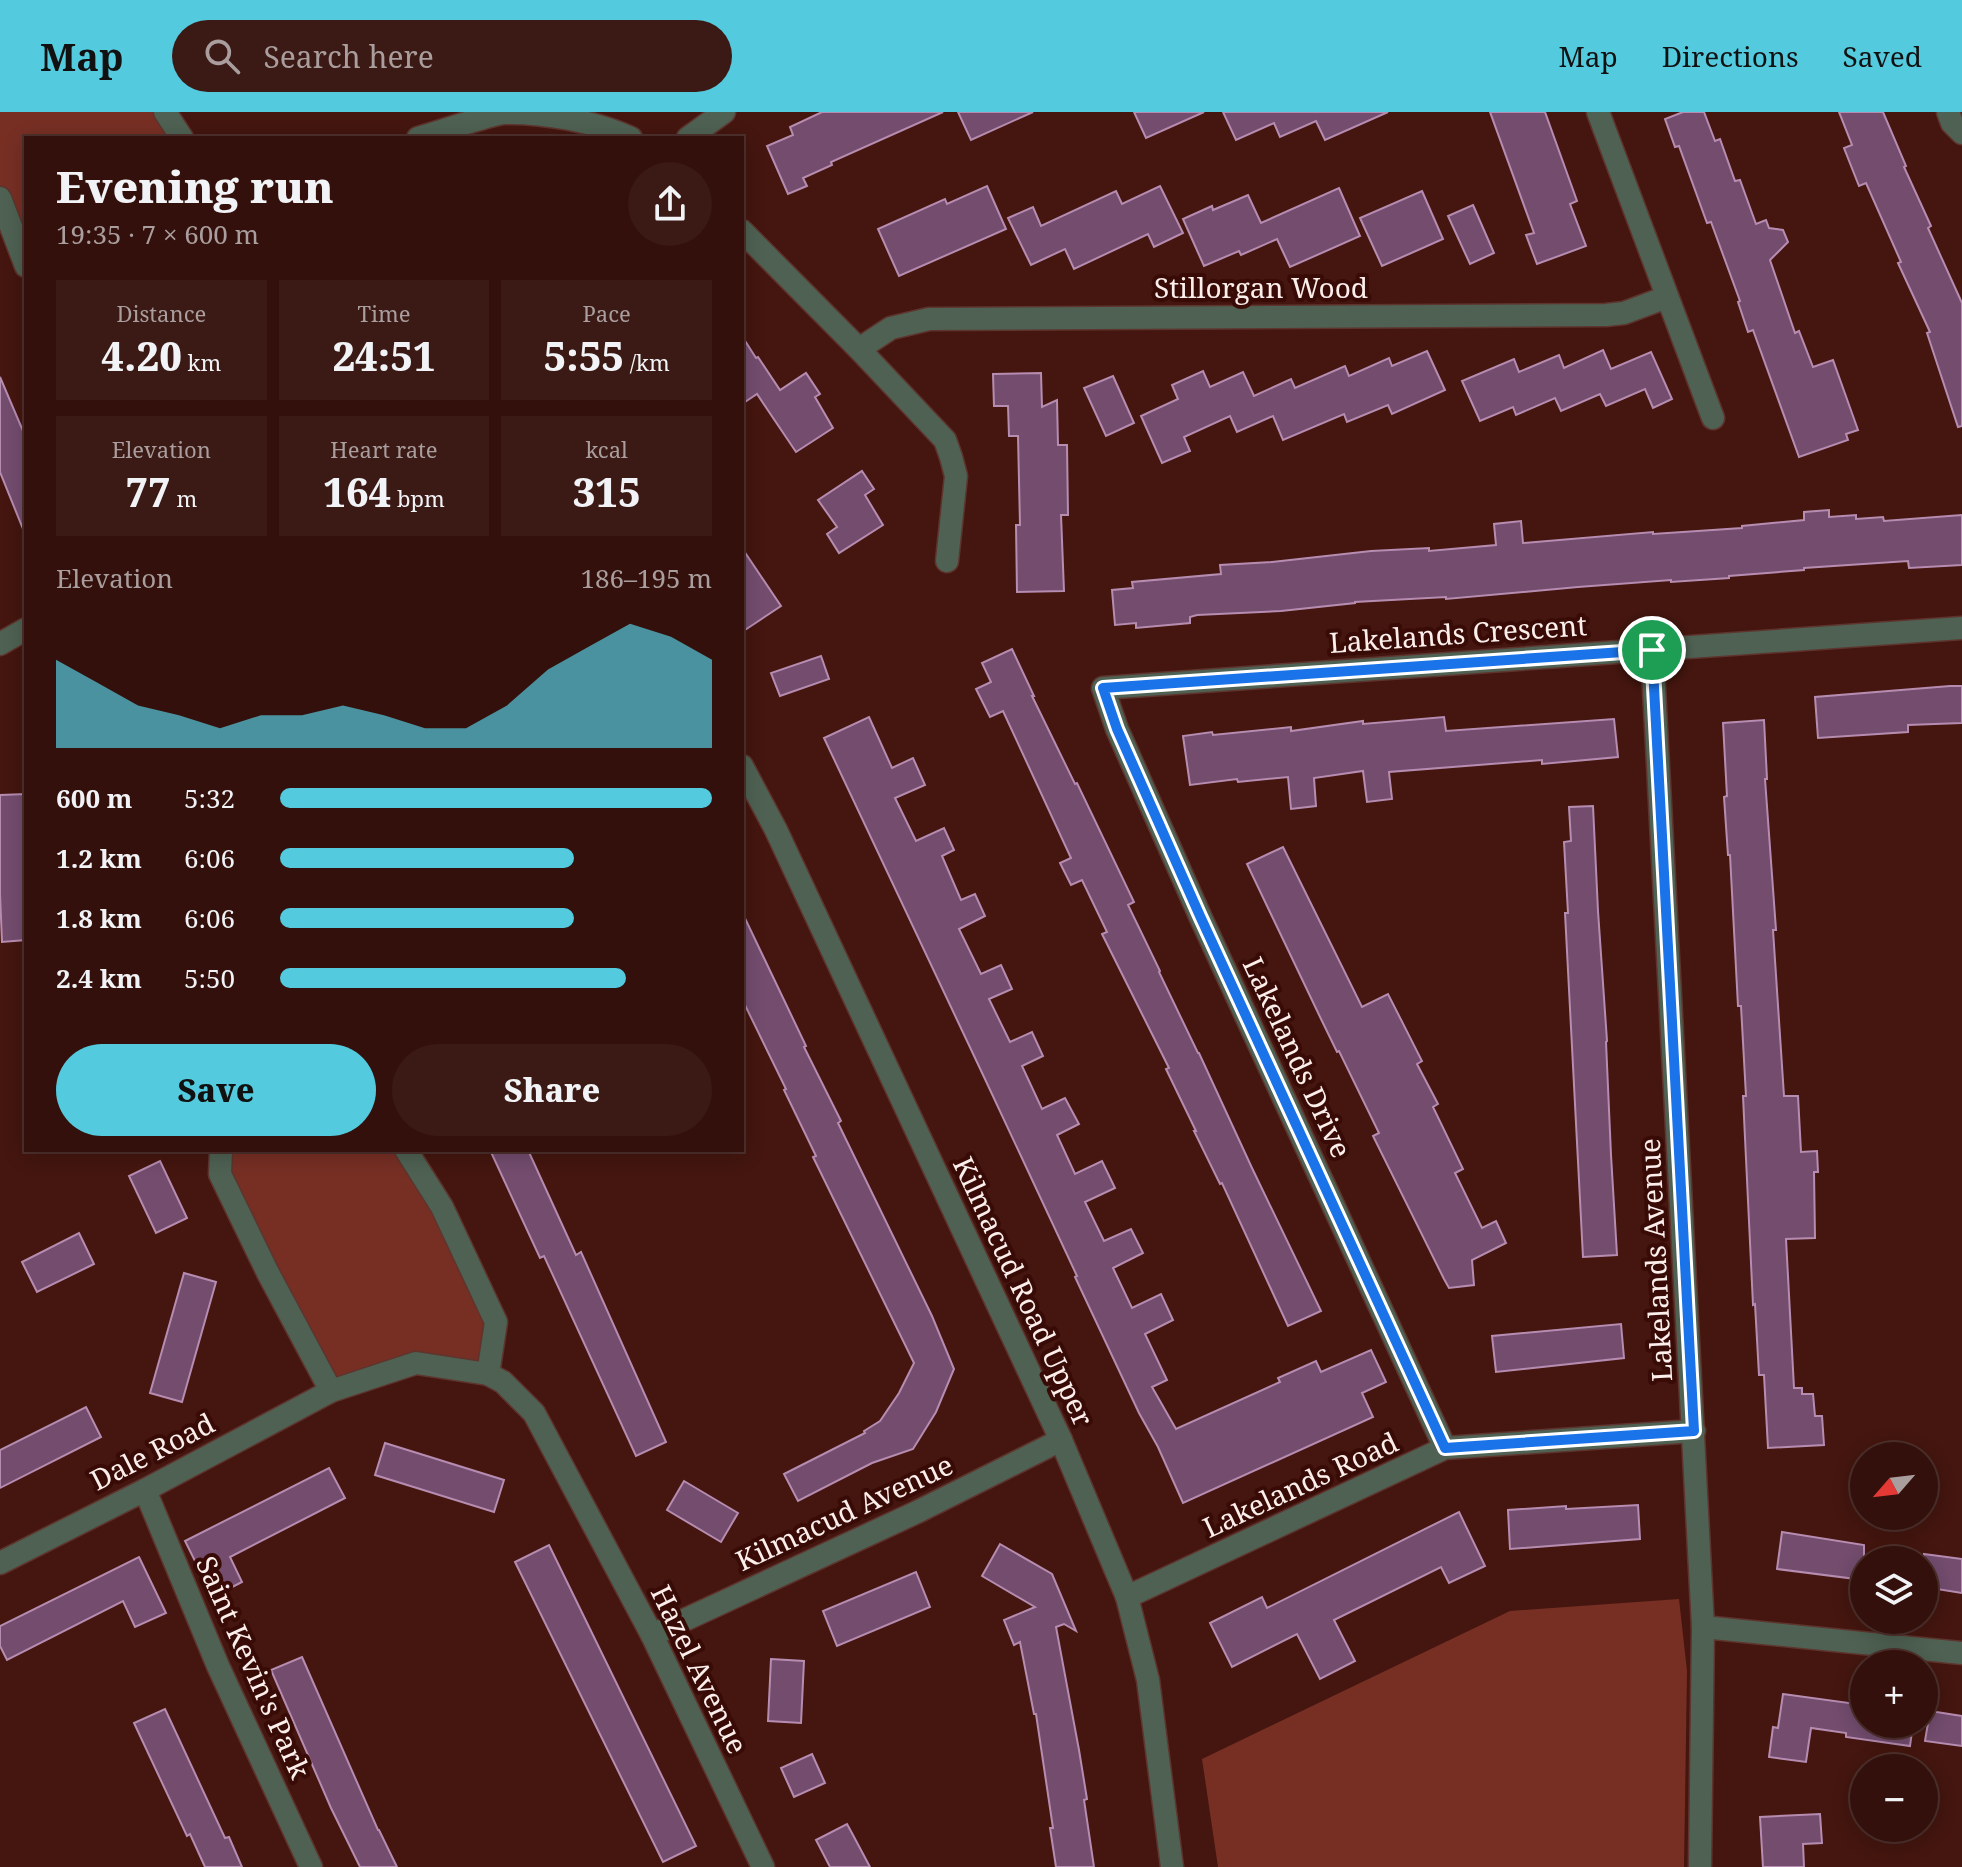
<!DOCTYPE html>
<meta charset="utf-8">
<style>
body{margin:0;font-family:"Noto Serif",serif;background:#3b1914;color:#f1f3f6;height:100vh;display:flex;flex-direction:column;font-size:30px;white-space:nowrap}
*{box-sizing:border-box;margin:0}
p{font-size:26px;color:#a99d9d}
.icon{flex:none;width:44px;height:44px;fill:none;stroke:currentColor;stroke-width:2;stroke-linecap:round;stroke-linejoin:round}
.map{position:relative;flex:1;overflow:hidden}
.sheet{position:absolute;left:24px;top:24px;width:720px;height:1016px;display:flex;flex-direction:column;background:#33100b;border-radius:0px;box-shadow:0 4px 20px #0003,0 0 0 2px #4e302c}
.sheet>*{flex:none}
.needle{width:52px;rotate:242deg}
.controls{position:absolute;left:1850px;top:1330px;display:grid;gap:16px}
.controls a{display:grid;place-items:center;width:88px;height:88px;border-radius:50%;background:#33100b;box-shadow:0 4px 20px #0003,0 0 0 2px #4e302c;font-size:40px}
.pin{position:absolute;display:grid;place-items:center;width:68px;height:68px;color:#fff;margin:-34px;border:4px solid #fff;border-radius:50%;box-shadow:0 2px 8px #0007}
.round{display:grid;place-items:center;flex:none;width:84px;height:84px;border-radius:42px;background:#3b1914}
.overview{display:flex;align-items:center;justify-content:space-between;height:136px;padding:0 32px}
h1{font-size:44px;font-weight:800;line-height:60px}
.stats{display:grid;grid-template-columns:repeat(3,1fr);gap:12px;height:136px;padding:8px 32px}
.stats div{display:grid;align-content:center;border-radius:0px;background:#3b1914;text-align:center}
.stats b{font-size:40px;font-weight:800}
.stats small{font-size:22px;font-weight:400}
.stats p{font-size:22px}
.chart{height:224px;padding:16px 32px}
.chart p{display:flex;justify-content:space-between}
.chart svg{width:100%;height:144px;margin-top:8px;fill:#54cade;opacity:.7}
.primary-button{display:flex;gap:16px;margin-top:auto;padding:16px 32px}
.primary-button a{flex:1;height:92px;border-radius:48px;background:#54cade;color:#111;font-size:32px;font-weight:800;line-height:92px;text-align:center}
.primary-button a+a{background:#3b1914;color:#f1f3f6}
ul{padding:0 32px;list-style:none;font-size:26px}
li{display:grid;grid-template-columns:128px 96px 1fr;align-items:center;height:60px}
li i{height:20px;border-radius:10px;background:#54cade}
header{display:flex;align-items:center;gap:48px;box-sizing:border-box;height:112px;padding:0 40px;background:#54cade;color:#111}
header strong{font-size:38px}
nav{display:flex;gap:44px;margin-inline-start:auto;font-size:28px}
.search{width:560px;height:72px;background:#3b1914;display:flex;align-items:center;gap:20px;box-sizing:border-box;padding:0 28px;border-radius:44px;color:#a99d9d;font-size:30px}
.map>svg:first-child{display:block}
.green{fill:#772f24}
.building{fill:#734c6e;stroke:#b78cb1;stroke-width:2}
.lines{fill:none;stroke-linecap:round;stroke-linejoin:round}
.minor-casing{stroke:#5e342e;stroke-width:25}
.tertiary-casing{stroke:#5e342e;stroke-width:25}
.minor{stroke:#4e6152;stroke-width:22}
.tertiary{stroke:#4e6152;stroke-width:22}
.route-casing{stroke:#fff;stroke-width:16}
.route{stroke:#1a73e8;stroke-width:10}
.labels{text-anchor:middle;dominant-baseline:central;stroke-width:8;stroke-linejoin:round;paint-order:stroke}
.street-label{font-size:28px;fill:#fbeeeb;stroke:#390b06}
</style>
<header>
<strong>Map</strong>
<div class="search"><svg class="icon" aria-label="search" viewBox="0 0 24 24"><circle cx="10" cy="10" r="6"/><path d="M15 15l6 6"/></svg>Search here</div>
<nav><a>Map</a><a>Directions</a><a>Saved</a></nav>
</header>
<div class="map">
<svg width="1962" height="1755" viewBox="0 0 1962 1755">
<rect width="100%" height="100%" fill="#44160f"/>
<g class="green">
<polygon points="0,0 155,0 178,26 26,26 26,155 0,86"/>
<polygon points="222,1038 405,1038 496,1210 488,1262 416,1251 331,1279 268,1161"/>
<polygon points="1679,1487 1687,1559 1684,1755 1218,1755 1202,1647 1510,1499"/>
</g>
<g class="building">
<polygon points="822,0 943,0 831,50 832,53 803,66 807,74 788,82 767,34 793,23 790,15"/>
<polygon points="958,0 1033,0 971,28"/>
<polygon points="1134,0 1204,0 1146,26"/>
<polygon points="1223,0 1388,0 1325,28 1316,9 1280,25 1274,11 1236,28"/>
<polygon points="1490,0 1545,0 1577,89 1570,92 1586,134 1537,152 1526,123 1534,121"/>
<polygon points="1683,0 1704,0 1715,29 1720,27 1735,69 1740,68 1756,112 1766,108 1769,116 1783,118 1788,130 1770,148 1795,221 1799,219 1813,255 1833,248 1858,318 1846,322 1848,328 1799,345 1753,218 1748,220 1738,190 1740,189 1711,110 1707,111 1679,34 1675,35 1665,7"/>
<polygon points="1839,0 1883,0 1906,54 1904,55 1931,114 1928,116 1962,191 1962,314 1958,315 1927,221 1930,220 1898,151 1901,150 1866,71 1859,74 1844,36 1852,33"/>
<polygon points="987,74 1006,117 899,164 878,117 945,87 947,92"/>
<polygon points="1160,74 1183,121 1154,135 1148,122 1074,157 1065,137 1031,153 1008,106 1033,95 1041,114 1116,79 1122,92"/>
<polygon points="1339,76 1360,124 1290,155 1277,127 1241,143 1239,139 1204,154 1183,107 1212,94 1213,98 1248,83 1261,111"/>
<polygon points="1422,79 1443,127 1382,154 1360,106"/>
<polygon points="1473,93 1494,141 1470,152 1448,104"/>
<polygon points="742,224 756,246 758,245 780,278 806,261 820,282 815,285 833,316 796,340 757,282 742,292"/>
<polygon points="1603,238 1611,257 1651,240 1672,287 1653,296 1645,277 1606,294 1600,282 1561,299 1555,286 1516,303 1513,295 1480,309 1462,269 1514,247 1519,260 1559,243 1564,256"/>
<polygon points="1427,239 1445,278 1392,302 1388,293 1347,310 1344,302 1283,328 1273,304 1237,320 1230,304 1184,325 1190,339 1162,351 1141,304 1178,287 1172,273 1203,259 1210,275 1243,260 1254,284 1291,267 1295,276 1345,254 1349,264 1389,246 1392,254"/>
<polygon points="1041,261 1042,295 1057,288 1058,333 1067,333 1068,403 1061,403 1064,479 1017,480 1016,413 1020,413 1018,324 1009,324 1008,294 994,294 993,262"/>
<polygon points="1113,264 1134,311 1106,324 1084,276"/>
<polygon points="0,265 26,326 25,422 0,360"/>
<polygon points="862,359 874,377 865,383 883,413 839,441 827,422 837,415 818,388"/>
<polygon points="1829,398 1829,405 1856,403 1856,407 1883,405 1884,409 1962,403 1962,453 1909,456 1908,449 1804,456 1804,458 1729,464 1729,466 1671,470 1671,468 1578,475 1446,487 1446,485 1355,490 1355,491 1281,499 1197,503 1190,505 1190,511 1136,516 1136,511 1115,513 1112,478 1133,476 1132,470 1221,462 1220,453 1272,450 1371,439 1429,436 1429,439 1496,433 1494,412 1521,409 1523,431 1653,420 1653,422 1742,416 1742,414 1804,408 1804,400"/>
<polygon points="742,436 781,494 742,520"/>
<polygon points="1012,537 1034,584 1032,584 1054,629 1075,672 1077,671 1134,790 1128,793 1160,859 1159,860 1198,941 1199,941 1252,1056 1321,1199 1288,1214 1222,1071 1220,1072 1194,1019 1196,1019 1166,957 1169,956 1102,822 1107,820 1082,768 1071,773 1060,751 1071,746 1003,599 990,605 976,577 991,570 982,551"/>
<polygon points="821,544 829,567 780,584 771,561"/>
<polygon points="1950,574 1962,574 1962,611 1908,613 1908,620 1818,626 1815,585"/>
<polygon points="869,605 892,656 913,646 925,673 895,686 916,729 944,716 954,738 942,744 961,788 975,782 985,804 959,817 981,862 1001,853 1012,877 989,887 1010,930 1032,920 1043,944 1022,954 1042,997 1065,986 1079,1012 1057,1023 1075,1062 1102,1049 1115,1076 1085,1090 1104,1129 1131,1117 1143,1141 1113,1156 1132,1196 1161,1182 1173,1208 1145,1222 1167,1268 1152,1275 1176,1317 1280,1270 1278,1266 1316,1249 1321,1260 1371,1238 1386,1270 1362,1281 1373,1305 1183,1391 1158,1335 1139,1301 1075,1165 1077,1164 984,965 824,626"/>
<polygon points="1444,605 1446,619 1614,607 1618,645 1542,652 1542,648 1389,660 1392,687 1367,690 1363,659 1314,666 1316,694 1291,697 1288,665 1238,670 1237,667 1190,673 1183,624 1212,620 1213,623 1291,615 1291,619 1363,609 1363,612"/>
<polygon points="1764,608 1767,667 1765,667 1776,818 1773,818 1784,984 1798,984 1801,1040 1817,1039 1818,1060 1814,1060 1815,1126 1786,1127 1794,1276 1802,1276 1802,1282 1813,1282 1815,1304 1822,1304 1824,1333 1768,1336 1764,1263 1759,1263 1755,1192 1753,1193 1743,984 1746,984 1741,894 1738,894 1730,743 1728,743 1724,685 1727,684 1723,611"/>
<polygon points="26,682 26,828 2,830 0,782 0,683"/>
<polygon points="1593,694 1598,799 1607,929 1606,930 1611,1043 1617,1143 1583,1145 1565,801 1568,801 1564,730 1571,729 1569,695"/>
<polygon points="1283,735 1362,895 1388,882 1422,949 1417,952 1438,992 1433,995 1463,1057 1455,1061 1482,1116 1496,1109 1506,1131 1472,1148 1474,1173 1449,1176 1444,1167 1373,1024 1379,1021 1339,939 1337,940 1321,907 1247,752"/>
<polygon points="742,800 806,934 804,935 841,1009 838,1011 932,1204 954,1257 936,1300 913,1337 872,1351 798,1389 784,1362 865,1321 864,1319 880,1309 899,1281 914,1251 813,1045 816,1044 784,978 786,977 742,887"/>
<polygon points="490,1038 528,1038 576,1143 581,1140 666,1330 636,1344 544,1144 540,1146"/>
<polygon points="160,1049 187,1106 156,1121 129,1064"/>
<polygon points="79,1121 94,1152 37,1180 22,1150"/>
<polygon points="184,1161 216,1170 182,1290 150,1281"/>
<polygon points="1621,1212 1624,1246 1496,1260 1492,1224"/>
<polygon points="86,1295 101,1325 0,1376 0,1338"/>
<polygon points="385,1331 504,1368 494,1400 375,1363"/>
<polygon points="329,1356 345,1386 230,1445 242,1470 213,1485 185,1429"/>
<polygon points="684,1369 738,1401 721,1430 667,1398"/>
<polygon points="1638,1393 1640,1427 1510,1437 1508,1398 1566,1394 1566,1397"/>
<polygon points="1459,1400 1485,1454 1449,1471 1441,1455 1334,1508 1355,1549 1320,1567 1297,1522 1232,1555 1210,1511 1262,1485 1267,1496"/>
<polygon points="1782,1420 1864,1433 1864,1468 1777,1457"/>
<polygon points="1000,1432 1052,1462 1076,1519 1064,1512 1056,1515 1079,1638 1087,1687 1084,1688 1094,1755 1056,1755 1050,1716 1053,1716 1036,1602 1034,1602 1020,1530 1014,1533 1004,1508 1035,1495 982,1464"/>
<polygon points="549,1433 696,1734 663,1750 515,1450"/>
<polygon points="1924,1442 1962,1447 1962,1481 1924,1475"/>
<polygon points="139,1445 166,1501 135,1515 123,1489 7,1548 0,1534 0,1514"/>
<polygon points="916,1460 930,1495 837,1534 823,1499"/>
<polygon points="302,1545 378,1718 379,1718 397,1755 360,1755 331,1696 271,1558"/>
<polygon points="771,1547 804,1549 801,1611 768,1609"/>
<polygon points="1783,1582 1864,1593 1864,1612 1913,1612 1910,1634 1846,1625 1846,1621 1811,1616 1806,1650 1769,1645 1773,1615 1778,1616"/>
<polygon points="165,1597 225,1726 229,1725 242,1755 205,1755 190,1722 187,1724 134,1611"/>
<polygon points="1930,1599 1962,1604 1962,1634 1925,1629"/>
<polygon points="812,1642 825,1671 794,1685 781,1656"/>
<polygon points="1820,1702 1822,1731 1803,1732 1804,1755 1763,1755 1760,1705"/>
<polygon points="847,1712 853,1723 870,1755 830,1755 816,1728"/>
</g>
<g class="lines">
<defs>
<g id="minor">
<polyline points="1598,0 1713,306"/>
<polyline points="1948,0 1952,11 1962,21"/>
<path d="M418,26C446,18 475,7 503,1C543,0 594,9 631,26"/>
<polyline points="688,26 724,0"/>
<polyline points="0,86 26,154"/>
<polyline points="742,119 859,237"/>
<polyline points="947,449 956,364 951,345 945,328 859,237 891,216 929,207 1606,203 1624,201 1667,185"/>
<polyline points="0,532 26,517"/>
<polyline points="1652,538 1703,1515 1700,1755"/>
<polyline points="221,1038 220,1062 268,1161 331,1279"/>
<polyline points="406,1038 442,1095 496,1210 488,1262 503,1270 534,1301 652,1523 763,1755"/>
<polyline points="1445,1336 1200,804 1117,617 1103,576 1962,516"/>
<polyline points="145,1378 218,1554 311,1755"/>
<polyline points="0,1451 145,1378 331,1279 416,1251 488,1262"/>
<polyline points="1127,1485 1445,1336 1694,1319"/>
<polyline points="1703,1515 1962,1541"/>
<polyline points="652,1523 917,1400 1061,1328"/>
</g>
<g id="tertiary">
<polyline points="165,0 182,26"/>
<polyline points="742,654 776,718 1061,1328 1127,1485 1148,1568 1172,1755"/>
</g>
</defs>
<use href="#minor" class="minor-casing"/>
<use href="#tertiary" class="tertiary-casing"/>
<use href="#minor" class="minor"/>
<use href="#tertiary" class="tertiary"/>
</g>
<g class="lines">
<defs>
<polygon id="route" points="1652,538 1694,1319 1445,1336 1200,804 1117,617 1103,576"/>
</defs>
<use href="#route" class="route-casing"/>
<use href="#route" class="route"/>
</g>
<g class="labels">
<g class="street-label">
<text x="1261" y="175">Stillorgan Wood</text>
<text transform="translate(1458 521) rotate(-4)">Lakelands Crescent</text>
<text transform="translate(1298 945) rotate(65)">Lakelands Drive</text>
<text transform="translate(1655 1148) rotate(-93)">Lakelands Avenue</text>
<text transform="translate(1024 1179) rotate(65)">Kilmacud Road Upper</text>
<text transform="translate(152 1339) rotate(-27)">Dale Road</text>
<text transform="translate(1300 1372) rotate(-25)">Lakelands Road</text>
<text transform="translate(844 1400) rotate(-25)">Kilmacud Avenue</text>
<text transform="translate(254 1555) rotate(66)">Saint Kevin's Park</text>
<text transform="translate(700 1557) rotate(64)">Hazel Avenue</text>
</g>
</g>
</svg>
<div class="controls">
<a><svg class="needle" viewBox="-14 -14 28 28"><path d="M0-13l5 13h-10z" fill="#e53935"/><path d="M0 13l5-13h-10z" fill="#a99d9d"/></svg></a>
<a><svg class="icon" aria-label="layers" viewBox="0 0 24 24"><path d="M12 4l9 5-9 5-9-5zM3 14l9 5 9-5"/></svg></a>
<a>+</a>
<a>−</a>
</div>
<div class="pin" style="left:1652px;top:538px;background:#1e9e55"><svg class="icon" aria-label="arrive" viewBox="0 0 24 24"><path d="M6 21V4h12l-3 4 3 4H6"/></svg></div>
<section class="sheet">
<div class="overview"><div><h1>Evening run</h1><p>19:35 · 7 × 600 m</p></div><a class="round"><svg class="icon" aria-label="share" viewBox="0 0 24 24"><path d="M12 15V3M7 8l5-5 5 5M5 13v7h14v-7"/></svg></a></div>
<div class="stats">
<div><p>Distance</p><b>4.20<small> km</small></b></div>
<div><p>Time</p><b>24:51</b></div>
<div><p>Pace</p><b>5:55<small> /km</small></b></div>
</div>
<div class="stats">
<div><p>Elevation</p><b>77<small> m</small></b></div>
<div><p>Heart rate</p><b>164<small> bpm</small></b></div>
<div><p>kcal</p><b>315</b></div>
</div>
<div class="chart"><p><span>Elevation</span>186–195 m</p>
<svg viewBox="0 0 160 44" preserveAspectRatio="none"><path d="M0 44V17L10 24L20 31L30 34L40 38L50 34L60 34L70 31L80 34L90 38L100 38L110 31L120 20L130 13L140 6L150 10L160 17V44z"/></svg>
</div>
<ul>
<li><b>600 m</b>5:32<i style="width:100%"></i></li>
<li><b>1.2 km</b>6:06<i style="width:68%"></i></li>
<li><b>1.8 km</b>6:06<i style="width:68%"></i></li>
<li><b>2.4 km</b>5:50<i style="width:80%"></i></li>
</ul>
<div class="primary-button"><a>Save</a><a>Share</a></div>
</section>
</div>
